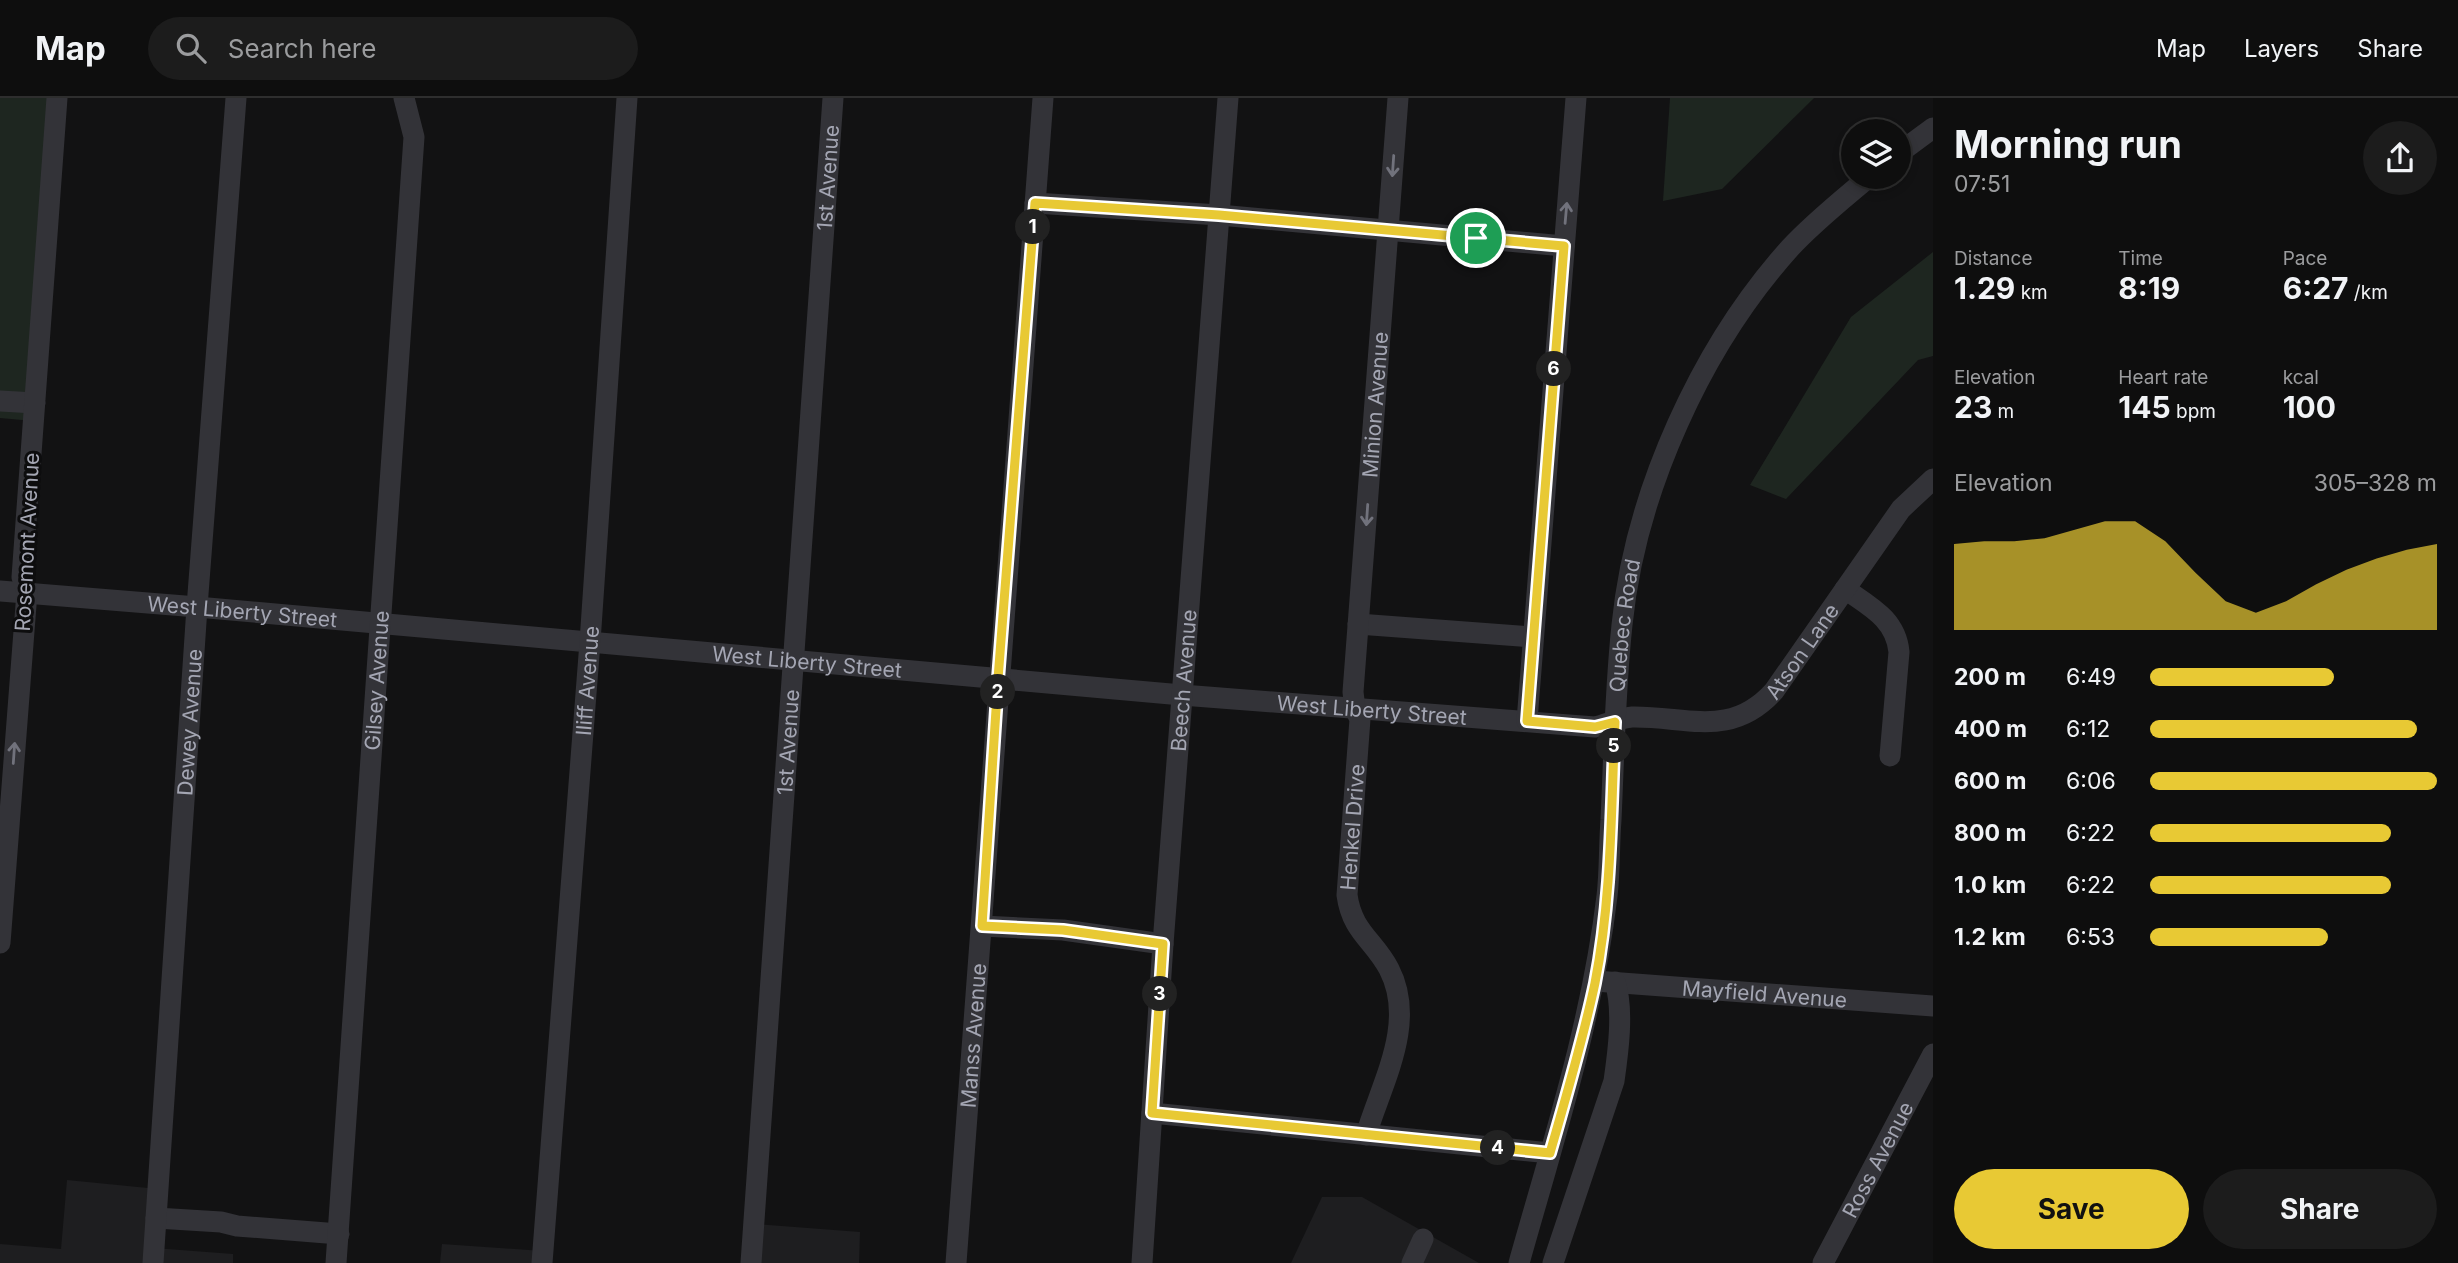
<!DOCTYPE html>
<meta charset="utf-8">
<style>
body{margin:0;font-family:Inter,sans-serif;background:#1c1c1c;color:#f1f3f6;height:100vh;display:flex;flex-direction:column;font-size:26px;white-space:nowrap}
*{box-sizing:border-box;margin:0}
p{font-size:23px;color:#9b9c9e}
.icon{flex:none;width:38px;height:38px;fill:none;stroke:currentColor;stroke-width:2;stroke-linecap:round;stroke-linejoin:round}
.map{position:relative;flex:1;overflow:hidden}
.details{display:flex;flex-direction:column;background:#0e0e0e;width:525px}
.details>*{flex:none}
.tools{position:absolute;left:1841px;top:21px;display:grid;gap:14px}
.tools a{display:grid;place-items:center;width:70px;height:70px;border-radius:50%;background:#0e0e0e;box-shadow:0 4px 10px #0003,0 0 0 2px #2e2e2e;font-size:35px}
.pin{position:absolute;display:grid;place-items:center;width:60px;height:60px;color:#fff;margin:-30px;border:4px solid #fff;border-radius:50%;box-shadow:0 2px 7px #0007}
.km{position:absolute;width:35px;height:35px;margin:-18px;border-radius:50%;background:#222;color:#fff;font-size:19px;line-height:35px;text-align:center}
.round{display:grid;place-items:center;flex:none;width:74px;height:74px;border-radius:37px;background:#1c1c1c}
.overview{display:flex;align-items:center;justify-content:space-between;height:119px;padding:0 21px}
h1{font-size:38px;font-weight:700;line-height:52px}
.stats{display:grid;grid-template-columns:repeat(3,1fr);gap:10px;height:119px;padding:7px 21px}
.stats div{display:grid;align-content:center}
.stats b{font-size:30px;font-weight:700}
.stats small{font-size:19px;font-weight:400}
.stats p{font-size:19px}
.chart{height:196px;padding:14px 21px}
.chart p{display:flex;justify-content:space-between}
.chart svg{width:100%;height:126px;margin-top:7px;fill:#e8c934;opacity:.7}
.primary-button{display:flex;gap:14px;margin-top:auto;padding:14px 21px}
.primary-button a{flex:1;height:80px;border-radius:42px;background:#e8c934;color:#111;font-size:28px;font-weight:700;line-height:80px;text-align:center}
.primary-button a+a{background:#1c1c1c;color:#f1f3f6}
ul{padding:0 21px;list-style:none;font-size:23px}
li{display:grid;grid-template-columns:112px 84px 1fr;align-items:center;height:52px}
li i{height:18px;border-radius:9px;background:#e8c934}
header{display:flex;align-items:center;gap:42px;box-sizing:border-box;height:98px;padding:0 35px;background:#0e0e0e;border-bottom:2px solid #2e2e2e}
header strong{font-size:33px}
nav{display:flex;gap:38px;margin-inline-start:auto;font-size:24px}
.search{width:490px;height:63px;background:#1c1c1c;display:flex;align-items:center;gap:18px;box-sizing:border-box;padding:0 24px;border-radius:38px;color:#9b9c9e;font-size:26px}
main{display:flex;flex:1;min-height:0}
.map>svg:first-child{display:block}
.built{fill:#1e1e20}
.green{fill:#1e2620}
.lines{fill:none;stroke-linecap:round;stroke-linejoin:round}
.minor{stroke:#333338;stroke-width:21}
.oneway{stroke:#71727c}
.route-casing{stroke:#fff;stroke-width:14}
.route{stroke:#e8c934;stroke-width:9}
.labels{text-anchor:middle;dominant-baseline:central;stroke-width:6;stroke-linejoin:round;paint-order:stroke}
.street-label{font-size:21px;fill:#a4a6b3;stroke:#0d0d0e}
</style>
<header>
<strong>Map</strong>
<div class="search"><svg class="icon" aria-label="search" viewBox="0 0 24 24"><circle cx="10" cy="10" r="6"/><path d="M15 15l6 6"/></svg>Search here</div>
<nav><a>Map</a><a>Layers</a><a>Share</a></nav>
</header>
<main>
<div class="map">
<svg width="1933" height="1165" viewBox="0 0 1933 1165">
<rect width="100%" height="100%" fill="#121213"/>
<g class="built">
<polygon points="67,1082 158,1091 154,1150 233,1156 233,1165 0,1165 0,1146 61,1151"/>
<polygon points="1322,1099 1362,1099 1479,1165 1291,1165"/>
<polygon points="754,1126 860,1134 859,1165 751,1165"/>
<polygon points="442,1146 543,1153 542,1165 440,1165"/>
</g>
<g class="green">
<polygon points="0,0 57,0 33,323 0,320"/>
<polygon points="1670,0 1814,0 1722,91 1663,103"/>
<polygon points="1933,154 1933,258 1918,262 1786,401 1750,387 1851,219"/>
</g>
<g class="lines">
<g class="minor">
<polyline points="1899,55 1933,30"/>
<polyline points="1035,105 1219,117 1564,148"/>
<polyline points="0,303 35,305"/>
<path d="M1845,491C1869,508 1896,521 1899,554L1890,658"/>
<path id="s1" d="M0,493L197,509L1182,597L1595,629C1607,626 1620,620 1632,619C1687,618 1731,641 1774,593L1901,411L1933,381"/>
<polyline points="1358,526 1533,539"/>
<polyline points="1527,623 1576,0"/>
<polyline points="982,828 1063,832 1163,846"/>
<polyline points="0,845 27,494 22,479 57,0"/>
<path id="s2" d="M1595,883L1933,908"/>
<polyline points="1152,1015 1550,1055"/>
<path id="s3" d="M1366,1037C1382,984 1417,925 1389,871C1374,842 1352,834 1347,797L1360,621L1355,611L1353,594L1398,0"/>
<polyline points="156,1120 221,1124 237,1128 339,1136"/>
<path id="s4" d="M153,1165L197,509L236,0"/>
<path id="s5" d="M336,1165L414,39L404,0"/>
<path id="s6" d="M542,1165L590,544L627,0"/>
<path id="s7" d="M751,1165L833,0"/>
<path id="s8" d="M956,1165L1043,0"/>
<path id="s9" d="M1142,1165L1163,846L1228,0"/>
<polyline points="1412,1165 1423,1141"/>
<path id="s10" d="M1519,1165C1553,1044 1592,924 1607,798C1610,773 1609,747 1611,722C1614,657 1615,592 1622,527C1635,395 1701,249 1790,150C1814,124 1842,102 1869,79"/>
<path d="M1553,1165L1614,983C1618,955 1624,912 1615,884"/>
<path id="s11" d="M1823,1165L1933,956"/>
</g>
</g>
<defs><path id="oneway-shaft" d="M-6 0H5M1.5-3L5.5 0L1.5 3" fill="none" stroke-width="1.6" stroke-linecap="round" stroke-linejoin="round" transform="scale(1.75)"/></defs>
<g class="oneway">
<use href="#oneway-shaft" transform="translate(1393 68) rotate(94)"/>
<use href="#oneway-shaft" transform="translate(1566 115) rotate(-85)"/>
<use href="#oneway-shaft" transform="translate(1367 417) rotate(94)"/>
<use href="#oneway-shaft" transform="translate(14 655) rotate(-86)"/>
</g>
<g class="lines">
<defs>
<path id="route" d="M1035,105L1219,117L1564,148L1527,623L1595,629L1615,624C1611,710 1612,799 1595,885C1583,942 1566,999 1550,1055L1152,1015L1163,846L1063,832L982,828L998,581Z"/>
</defs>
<use href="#route" class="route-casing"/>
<use href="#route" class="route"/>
</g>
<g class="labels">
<g class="street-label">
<text stroke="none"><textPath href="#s7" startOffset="1088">1st Avenue</textPath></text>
<text stroke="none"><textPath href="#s3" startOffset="752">Minion Avenue</textPath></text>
<text transform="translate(27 444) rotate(-87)">Rosemont Avenue</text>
<text stroke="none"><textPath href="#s1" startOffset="243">West Liberty Street</textPath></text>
<text stroke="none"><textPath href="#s10" startOffset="649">Quebec Road</textPath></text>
<text stroke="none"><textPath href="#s1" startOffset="1839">Atson Lane</textPath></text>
<text stroke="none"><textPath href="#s1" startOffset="810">West Liberty Street</textPath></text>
<text stroke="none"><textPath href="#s5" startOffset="584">Gilsey Avenue</textPath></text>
<text stroke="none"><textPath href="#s9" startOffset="584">Beech Avenue</textPath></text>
<text stroke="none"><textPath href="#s6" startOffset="584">Iliff Avenue</textPath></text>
<text stroke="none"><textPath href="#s1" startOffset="1377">West Liberty Street</textPath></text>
<text stroke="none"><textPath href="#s4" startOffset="542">Dewey Avenue</textPath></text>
<text stroke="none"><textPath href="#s7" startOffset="522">1st Avenue</textPath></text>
<text stroke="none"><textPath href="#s3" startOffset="327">Henkel Drive</textPath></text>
<text stroke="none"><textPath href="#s2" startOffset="170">Mayfield Avenue</textPath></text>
<text stroke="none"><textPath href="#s8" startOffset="228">Manss Avenue</textPath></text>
<text stroke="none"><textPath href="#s11" startOffset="117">Ross Avenue</textPath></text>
</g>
</g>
</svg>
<div class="tools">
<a><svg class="icon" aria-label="layers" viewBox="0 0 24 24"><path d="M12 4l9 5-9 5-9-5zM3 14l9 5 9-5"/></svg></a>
</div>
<div class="pin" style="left:1476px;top:140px;background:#1e9e55"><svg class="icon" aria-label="arrive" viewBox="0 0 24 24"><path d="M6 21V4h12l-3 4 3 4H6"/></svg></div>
<b class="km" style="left:1033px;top:129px">1</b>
<b class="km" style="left:998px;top:594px">2</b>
<b class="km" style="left:1160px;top:896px">3</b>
<b class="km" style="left:1498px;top:1050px">4</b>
<b class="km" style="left:1614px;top:648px">5</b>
<b class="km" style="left:1554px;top:271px">6</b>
</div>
<section class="details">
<div class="overview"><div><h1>Morning run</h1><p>07:51</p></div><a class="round"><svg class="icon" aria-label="share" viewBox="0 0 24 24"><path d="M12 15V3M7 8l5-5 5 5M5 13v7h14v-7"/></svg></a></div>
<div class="stats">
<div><p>Distance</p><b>1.29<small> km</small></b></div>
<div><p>Time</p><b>8:19</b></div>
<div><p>Pace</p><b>6:27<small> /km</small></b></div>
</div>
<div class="stats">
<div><p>Elevation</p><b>23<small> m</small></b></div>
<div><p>Heart rate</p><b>145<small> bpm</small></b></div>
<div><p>kcal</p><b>100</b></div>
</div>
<div class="chart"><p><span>Elevation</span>305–328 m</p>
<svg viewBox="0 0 160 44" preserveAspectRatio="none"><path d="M0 44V14L10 13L20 13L30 12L40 9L50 6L60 6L70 13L80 24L90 34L100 38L110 34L120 28L130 23L140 19L150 16L160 14V44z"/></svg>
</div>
<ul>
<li><b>200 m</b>6:49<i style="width:64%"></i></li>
<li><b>400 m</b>6:12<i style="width:93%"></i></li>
<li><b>600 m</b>6:06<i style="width:100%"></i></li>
<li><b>800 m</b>6:22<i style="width:84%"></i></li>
<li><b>1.0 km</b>6:22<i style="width:84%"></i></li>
<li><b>1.2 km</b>6:53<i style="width:62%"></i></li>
</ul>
<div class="primary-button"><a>Save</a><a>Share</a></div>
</section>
</main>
